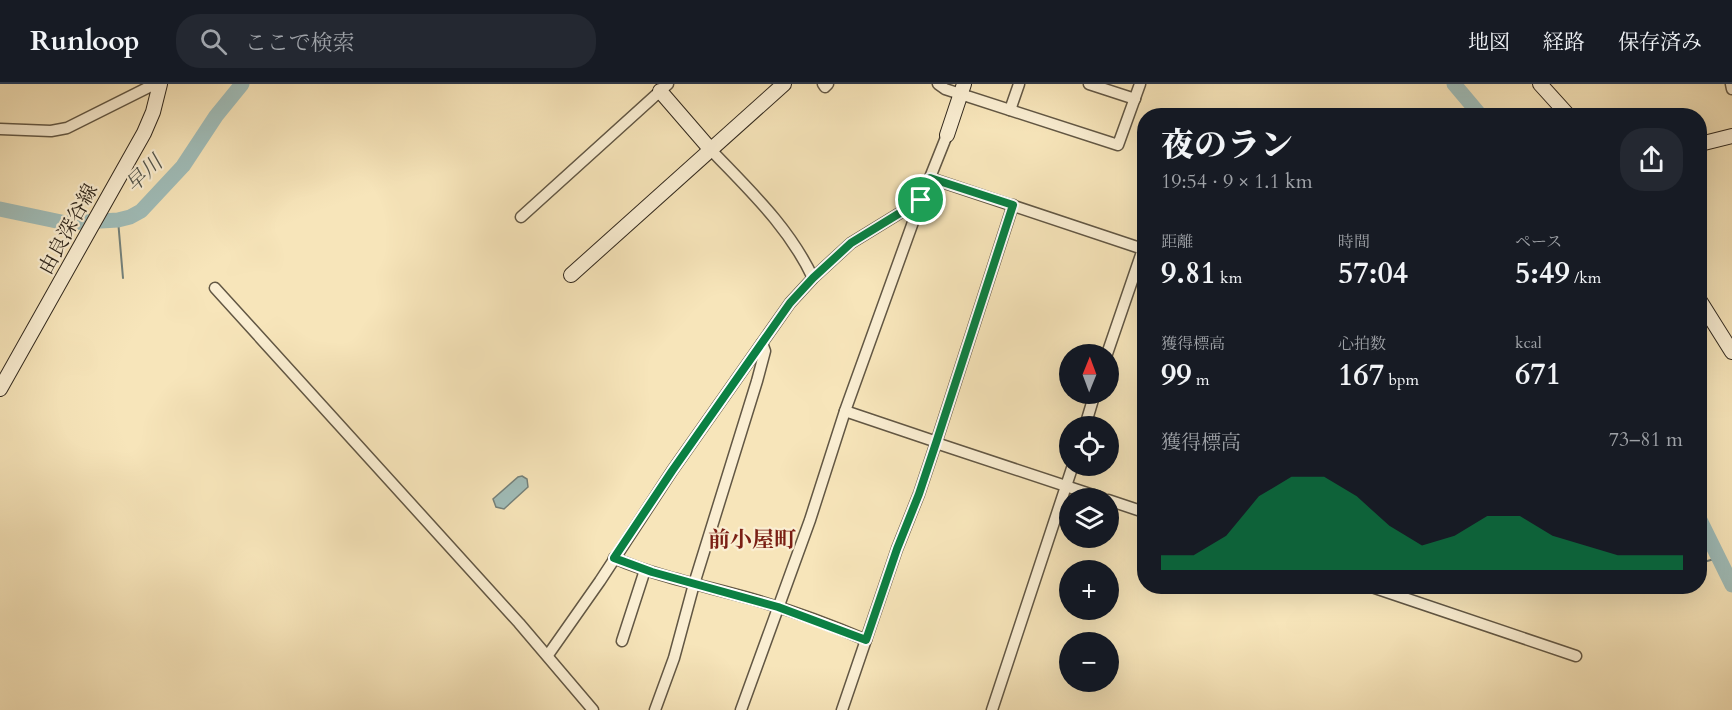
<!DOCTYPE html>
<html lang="ja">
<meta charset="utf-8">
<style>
body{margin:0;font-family:Cardo,"Noto Serif JP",serif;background:#242831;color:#f1f3f6;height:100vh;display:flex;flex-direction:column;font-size:22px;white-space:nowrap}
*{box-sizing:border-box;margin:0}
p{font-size:20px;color:#9ea1a6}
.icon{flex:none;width:33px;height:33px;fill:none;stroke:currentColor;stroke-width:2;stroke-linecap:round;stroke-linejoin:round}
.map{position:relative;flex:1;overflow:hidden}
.drawer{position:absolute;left:1137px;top:24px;width:570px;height:486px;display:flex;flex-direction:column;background:#171b24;border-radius:24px;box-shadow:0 6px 24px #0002}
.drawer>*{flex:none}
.needle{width:39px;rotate:1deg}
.fabs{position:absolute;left:1059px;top:260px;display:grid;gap:12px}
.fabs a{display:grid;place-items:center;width:60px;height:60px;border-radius:50%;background:#171b24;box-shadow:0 6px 24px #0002;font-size:30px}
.pin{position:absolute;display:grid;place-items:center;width:51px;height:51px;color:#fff;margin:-26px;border:3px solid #fff;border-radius:50%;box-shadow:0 2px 6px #0007}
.round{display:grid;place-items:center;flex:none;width:63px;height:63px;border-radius:24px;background:#242831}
.overview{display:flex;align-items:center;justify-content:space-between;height:102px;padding:0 24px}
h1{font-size:33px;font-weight:800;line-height:45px}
.figures{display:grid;grid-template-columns:repeat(3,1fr);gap:9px;height:102px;padding:6px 24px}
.figures div{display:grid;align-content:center}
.figures b{font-size:30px;font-weight:800}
.figures small{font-size:16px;font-weight:400}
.figures p{font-size:16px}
.chart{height:168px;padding:12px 24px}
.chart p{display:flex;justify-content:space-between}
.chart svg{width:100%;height:108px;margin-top:6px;fill:#0b8043;opacity:.7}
header{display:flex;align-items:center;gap:36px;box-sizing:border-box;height:84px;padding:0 30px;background:#171b24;border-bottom:2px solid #363941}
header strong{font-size:28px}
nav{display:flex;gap:33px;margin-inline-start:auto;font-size:21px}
.search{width:420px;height:54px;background:#242831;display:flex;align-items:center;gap:15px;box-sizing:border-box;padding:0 21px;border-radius:24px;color:#9ea1a6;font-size:22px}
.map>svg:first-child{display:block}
.water{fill:#a0bdb9;stroke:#74817b;stroke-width:1.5}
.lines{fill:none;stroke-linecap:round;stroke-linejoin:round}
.stream{stroke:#74817b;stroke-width:2}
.river{stroke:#a0bdb9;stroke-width:15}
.street-casing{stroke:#625744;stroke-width:13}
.secondary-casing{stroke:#31281d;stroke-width:16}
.street{stroke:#faeed2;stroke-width:10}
.secondary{stroke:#faeed2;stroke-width:14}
.route-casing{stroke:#fff;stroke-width:12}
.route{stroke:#0b8043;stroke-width:8}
.labels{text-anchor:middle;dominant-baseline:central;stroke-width:4.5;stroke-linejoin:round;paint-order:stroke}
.street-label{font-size:20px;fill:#31281d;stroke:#faeed2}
.water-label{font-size:21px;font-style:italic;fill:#52554c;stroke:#faeed2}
.quarter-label{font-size:22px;font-weight:bold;fill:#7a1f14;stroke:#faeed2}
</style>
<header>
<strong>Runloop</strong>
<div class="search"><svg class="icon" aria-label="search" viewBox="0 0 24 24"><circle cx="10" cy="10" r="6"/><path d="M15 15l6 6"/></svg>ここで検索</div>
<nav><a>地図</a><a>経路</a><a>保存済み</a></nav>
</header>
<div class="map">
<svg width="1732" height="626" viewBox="0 0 1732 626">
<rect width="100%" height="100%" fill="#f7e5ba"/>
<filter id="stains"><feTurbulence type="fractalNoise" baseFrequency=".00333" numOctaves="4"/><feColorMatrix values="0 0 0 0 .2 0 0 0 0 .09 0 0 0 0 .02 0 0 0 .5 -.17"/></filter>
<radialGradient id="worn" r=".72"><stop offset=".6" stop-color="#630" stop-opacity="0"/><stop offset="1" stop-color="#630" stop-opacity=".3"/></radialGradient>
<polygon class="water" points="522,392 527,395 528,403 504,425 496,423 493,415 518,393"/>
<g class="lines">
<g class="stream">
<polyline points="118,136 123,194"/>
<polyline points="1700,479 1718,474"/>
</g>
<g class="river">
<polyline points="1454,0 1481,32"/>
<polyline points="0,125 66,139 118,136 130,133 141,127 183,82 216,32 242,0"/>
<polyline points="1700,436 1732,501"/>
</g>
<defs>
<g id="street">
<polyline points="823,0 825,3 828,0"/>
<polyline points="938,0 945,5 1118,61 1140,0"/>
<polyline points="1089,0 1135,15"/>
<polyline points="1731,0 1732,5"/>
<polyline points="1010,26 1019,0"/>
<polyline points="0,45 51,47 67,44 155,0"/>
<path d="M711,66C750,107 789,143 813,194"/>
<polyline points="930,94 1143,165 1107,270"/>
<polyline points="521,133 668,0"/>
<polyline points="215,204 519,539 593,626"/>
<polyline points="845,327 931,356 942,361 1102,414"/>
<polyline points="1085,342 1095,309"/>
<polyline points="1108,416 1144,428"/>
<path d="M614,474C658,493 706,502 752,515C790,526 829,540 866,556"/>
<polyline points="1369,502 1576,572"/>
<polyline points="622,557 645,486"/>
<polyline points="548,571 600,497 672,387 790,219 813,194 851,159 921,116"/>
<polyline points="655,626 674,574 694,500 757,297 765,267 762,259"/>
<polyline points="741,626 810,436 845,327 921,116 947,51"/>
<polyline points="842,626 897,465 919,410 936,359 1013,121"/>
<polyline points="992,626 1073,381"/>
</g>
<g id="secondary">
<polyline points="1540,0 1569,32"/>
<polyline points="660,7 711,66"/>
<polyline points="947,51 964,0"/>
<polyline points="1700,60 1732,52"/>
<polyline points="571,191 784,0"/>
<polyline points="1700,217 1732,268"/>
<polyline points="0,305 144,49 153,28 160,0"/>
</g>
</defs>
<use href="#street" class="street-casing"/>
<use href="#secondary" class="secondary-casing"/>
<use href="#street" class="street"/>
<use href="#secondary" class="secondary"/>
</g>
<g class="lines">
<defs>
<polygon id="route" points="930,94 1013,121 936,359 919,410 897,465 866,556 778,523 652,488 614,474 672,387 790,219 813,194 851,159 921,116"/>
</defs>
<use href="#route" class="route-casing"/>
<use href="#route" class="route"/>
</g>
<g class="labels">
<g class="street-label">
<text transform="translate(68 145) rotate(-61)">由良深谷線</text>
</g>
<g class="water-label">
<text transform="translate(144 90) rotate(-44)">早川</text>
</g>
<g class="quarter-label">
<text x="752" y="456">前小屋町</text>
</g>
</g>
<rect width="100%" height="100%" filter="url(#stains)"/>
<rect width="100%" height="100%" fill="url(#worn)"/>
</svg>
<div class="fabs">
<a><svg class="needle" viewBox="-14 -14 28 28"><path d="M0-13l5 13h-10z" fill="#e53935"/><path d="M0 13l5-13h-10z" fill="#9ea1a6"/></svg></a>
<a><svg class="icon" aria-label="locate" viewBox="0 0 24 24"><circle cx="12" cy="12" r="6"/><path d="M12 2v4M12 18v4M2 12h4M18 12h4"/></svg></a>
<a><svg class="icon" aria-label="layers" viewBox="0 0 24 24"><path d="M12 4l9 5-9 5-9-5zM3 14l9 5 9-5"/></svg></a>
<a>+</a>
<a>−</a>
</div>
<div class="pin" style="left:921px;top:116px;background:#1e9e55"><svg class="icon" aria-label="arrive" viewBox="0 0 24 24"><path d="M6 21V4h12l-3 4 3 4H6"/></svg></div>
<section class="drawer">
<div class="overview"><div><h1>夜のラン</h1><p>19:54 · 9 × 1.1 km</p></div><a class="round"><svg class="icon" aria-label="share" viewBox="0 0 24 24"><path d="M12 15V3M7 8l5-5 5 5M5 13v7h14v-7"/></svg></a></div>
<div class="figures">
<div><p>距離</p><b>9.81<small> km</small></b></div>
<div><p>時間</p><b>57:04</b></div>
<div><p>ペース</p><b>5:49<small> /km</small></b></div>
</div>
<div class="figures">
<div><p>獲得標高</p><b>99<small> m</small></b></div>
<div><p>心拍数</p><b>167<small> bpm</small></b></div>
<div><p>kcal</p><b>671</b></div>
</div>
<div class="chart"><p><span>獲得標高</span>73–81 m</p>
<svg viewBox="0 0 160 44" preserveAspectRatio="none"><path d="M0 44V38L10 38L20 30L30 14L40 6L50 6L60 14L70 26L80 34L90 30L100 22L110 22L120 30L130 34L140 38L150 38L160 38V44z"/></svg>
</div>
</section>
</div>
